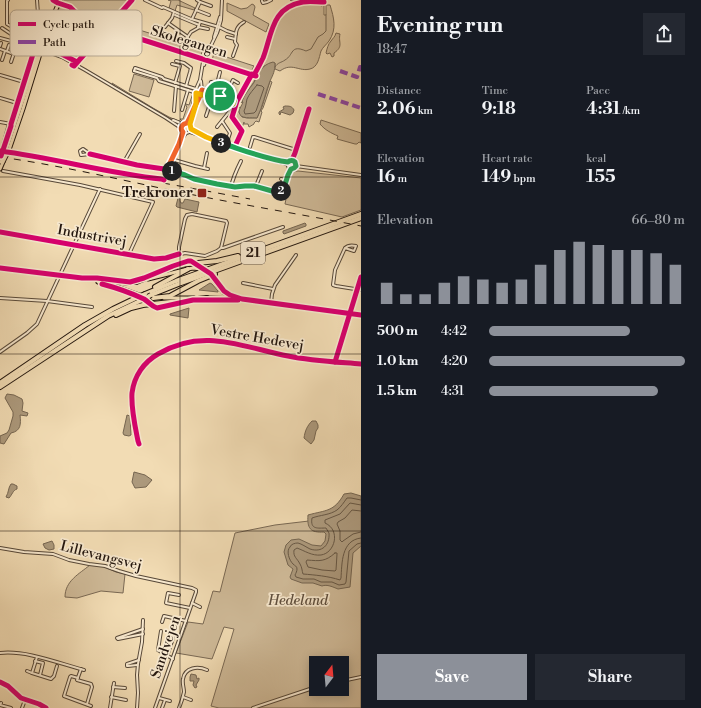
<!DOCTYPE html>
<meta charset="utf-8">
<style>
body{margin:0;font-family:"Libre Bodoni",serif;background:#242831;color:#f1f3f6;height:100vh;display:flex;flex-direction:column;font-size:15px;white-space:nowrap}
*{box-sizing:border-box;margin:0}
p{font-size:13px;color:#9ea1a6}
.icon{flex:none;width:22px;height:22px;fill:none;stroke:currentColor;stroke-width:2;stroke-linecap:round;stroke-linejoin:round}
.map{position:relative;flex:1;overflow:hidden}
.side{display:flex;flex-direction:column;background:#171b24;width:340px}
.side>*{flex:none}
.needle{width:26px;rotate:16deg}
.fabs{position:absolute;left:309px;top:656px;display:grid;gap:8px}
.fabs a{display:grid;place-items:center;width:40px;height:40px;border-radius:0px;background:#171b24;box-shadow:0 2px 10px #0003;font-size:20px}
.pin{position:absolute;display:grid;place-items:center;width:34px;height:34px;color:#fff;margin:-17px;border:2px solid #fff;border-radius:50%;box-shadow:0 1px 4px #0007}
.km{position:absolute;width:20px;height:20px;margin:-10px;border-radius:50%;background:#222;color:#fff;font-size:11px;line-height:20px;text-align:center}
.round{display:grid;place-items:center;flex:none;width:42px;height:42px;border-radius:0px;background:#242831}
.overview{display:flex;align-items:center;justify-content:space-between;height:68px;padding:0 16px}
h1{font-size:22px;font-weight:700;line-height:30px}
.metrics{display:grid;grid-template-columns:repeat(3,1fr);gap:6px;height:68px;padding:4px 16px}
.metrics div{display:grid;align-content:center}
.metrics b{font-size:17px;font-weight:700}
.metrics small{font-size:11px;font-weight:400}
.metrics p{font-size:11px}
.chart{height:112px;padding:8px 16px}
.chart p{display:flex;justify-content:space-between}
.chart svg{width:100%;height:72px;margin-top:4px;stroke:#8c9099;stroke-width:6}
.primary-button{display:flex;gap:8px;margin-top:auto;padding:8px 16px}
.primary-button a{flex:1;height:46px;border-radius:0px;background:#8c9099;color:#fff;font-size:16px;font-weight:700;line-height:46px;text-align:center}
.primary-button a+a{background:#242831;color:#f1f3f6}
ul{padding:0 16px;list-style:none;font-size:13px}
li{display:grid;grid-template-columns:64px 48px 1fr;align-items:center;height:30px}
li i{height:10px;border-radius:5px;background:#8c9099}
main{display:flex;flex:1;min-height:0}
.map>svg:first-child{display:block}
.green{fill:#cfba98;stroke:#796853;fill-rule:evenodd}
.water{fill:#ac997c;stroke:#756550}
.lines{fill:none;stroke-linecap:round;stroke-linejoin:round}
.shore{stroke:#685845;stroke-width:1}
.stream{stroke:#756550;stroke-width:1}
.minor-casing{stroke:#574838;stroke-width:4}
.major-casing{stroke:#23160e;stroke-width:5}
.highway-casing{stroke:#23160e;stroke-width:6}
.minor{stroke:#f7e8ce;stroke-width:2}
.major{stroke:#f2dcb4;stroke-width:3}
.highway{stroke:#f2dcb4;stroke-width:4}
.rail{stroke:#23160e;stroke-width:1;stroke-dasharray:7 7;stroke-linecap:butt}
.major-bridge-casing{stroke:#23160e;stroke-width:5;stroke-linecap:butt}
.highway-bridge-casing{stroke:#23160e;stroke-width:6;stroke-linecap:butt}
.major-bridge{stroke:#f2dcb4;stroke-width:3}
.highway-bridge{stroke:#f2dcb4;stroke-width:4}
.quiet{stroke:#8e44ad;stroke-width:4;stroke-dasharray:8 4;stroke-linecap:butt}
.cycleway-casing{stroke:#f7e8ce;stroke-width:8}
.cycleway{stroke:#d6006c;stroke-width:5}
.split-1-casing{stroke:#fff;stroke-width:8}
.split-2-casing{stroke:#fff;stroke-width:8}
.split-3-casing{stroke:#fff;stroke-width:8}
.split-4-casing{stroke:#fff;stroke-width:8}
.split-1{stroke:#f0652b;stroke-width:5}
.split-2{stroke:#22a559;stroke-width:5}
.split-3{stroke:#22a559;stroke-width:5}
.split-4{stroke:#f5b400;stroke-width:5}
.grid{fill:none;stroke:#23160e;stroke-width:1;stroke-opacity:0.55}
.poi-dot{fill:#8f2418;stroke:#f7e8ce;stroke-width:1.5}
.labels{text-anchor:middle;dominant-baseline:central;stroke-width:3.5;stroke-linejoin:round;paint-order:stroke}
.shield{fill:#f7e8ce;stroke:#635548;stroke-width:1}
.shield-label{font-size:13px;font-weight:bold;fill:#23160e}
.street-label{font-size:14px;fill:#23160e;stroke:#f7e8ce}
.poi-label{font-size:14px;font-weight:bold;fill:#23160e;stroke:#f7e8ce;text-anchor:end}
.park-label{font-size:14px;font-style:italic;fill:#5f4f3e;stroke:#f7e8ce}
.key{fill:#f7e8ce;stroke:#b7a994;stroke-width:1}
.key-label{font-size:11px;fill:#23160e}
</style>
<main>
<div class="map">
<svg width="361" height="708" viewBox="0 0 361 708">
<rect width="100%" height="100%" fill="#f2dcb4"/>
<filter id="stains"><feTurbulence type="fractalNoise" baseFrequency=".005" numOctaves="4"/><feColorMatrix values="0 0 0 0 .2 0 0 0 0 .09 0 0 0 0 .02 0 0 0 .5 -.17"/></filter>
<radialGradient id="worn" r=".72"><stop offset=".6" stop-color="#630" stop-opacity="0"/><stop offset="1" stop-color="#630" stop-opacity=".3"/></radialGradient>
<g class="green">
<polygon points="62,0 131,0 75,61 54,49 45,46"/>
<polygon points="168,0 178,0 195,8 194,10 177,5 175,11 169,8 171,1"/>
<path d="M290,0H307V2H313V4L314,3H318L321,6L324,5V15H326V5H330C334,18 337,29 329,41C326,45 323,47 321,51C319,58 318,67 310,69C299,72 292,62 280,71L275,69V63L264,66L261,69H258C270,45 267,15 297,4Z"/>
<polygon points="227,3 241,9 247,8 252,4 254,5 255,7 253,15 269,24 266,32 227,11"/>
<polygon points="114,22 203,50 200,57 109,27"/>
<path d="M336,33L340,34C338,43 344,46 334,53V56L332,57L330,53L327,54L326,53C327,49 328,44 331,41C333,38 335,37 336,33Z"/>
<polygon points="214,53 254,66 251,72 212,60"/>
<path d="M266,71H268L270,73C271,76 270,81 267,83L265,81L262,82L259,81L258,78L260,73Z"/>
<polygon points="134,74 154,80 149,97 129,91"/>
<path d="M252,75L257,76C253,85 246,92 242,101L243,103L238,101Z"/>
<polygon points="270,81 272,82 263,108 261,111 262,112 259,122 256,121 254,123 254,124 249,127 248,124 244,124 244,122 242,128 240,128 233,117 236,106 241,108 239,112 242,117 247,118 257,118 262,107"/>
<path d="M112,83L153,108L169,117L181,122L180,123C157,113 136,99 114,86Z"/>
<polygon points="193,93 195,93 194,94 192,102 190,112 187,120 183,122 180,119 183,119 187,107 186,106 186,104 189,105"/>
<path d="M321,120L361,133V143L359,142L357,144H355L337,139L338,136C331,133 325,130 320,124Z"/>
<polygon points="194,128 206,134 236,146 274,158 286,161 274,159 252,153 219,141 199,133 194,130"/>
<polygon points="193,133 241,151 285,164 285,165 236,150"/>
<polygon points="298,171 361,178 361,210 342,217 285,204 287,194 286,190 292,172"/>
<path d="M309,521H361V708H219L211,706L234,629L224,627L212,659L176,653L188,622L203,624L213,591L220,592L235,533L275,525ZM316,663H342V689H316Z"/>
<path d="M90,565H100L107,568L116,572L125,574L123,593L101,591L77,598L65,597C65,581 79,574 90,565Z"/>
</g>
<g class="water">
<path d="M273,62L275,63C275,71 273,75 270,81C265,93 263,106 257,118C252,117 240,120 239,112C239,109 242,105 243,102L242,101C245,94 249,89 253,84C259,75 260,65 273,62Z"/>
<path d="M285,106C289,106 292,106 294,110L293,113L290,115L281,112L280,115L279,114V112L284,109L283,107Z"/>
<polygon points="178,198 180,199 180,201 181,203 183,203 185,199 199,202 197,212 177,207 176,206"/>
<polygon points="305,223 306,224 306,226 284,234 283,233 283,231"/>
<polygon points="210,283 212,284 218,291 218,292 199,290"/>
<polygon points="189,308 188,318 170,315 170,314"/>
<path d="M7,394L14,395L22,399L23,403L22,411L28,413L27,416L20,415C21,424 21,431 11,433L4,444L0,443V436L7,433L9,430L13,416V412L5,398Z"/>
<polygon points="127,415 130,416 131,435 129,436 124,435 123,433"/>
<path d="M312,421H316L318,425V428L316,431L314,440L311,444L304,438C305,431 307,426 312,421Z"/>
<polygon points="134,472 145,475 152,480 146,487 135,488 132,482"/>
<path d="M11,484H13L17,486V489C13,490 12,495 9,498L6,497C9,492 8,488 11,484Z"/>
<path d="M351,493L361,496V546L353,553L350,587L338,589C333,587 327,584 322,586L313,583H302L291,579L290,577L293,569L288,565L284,552L286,545L291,540L299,539L312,545L321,546L325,541L326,534L324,532C310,533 307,528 308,515C326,510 334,512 344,494Z"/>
<polygon points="52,541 54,545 54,549 49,550 45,548 43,544"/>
<polygon points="191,674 196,675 197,679 199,678 199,680 196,685 197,687 195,688 193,685 194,681 190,681 190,677"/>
</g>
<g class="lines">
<g class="shore">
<path d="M257,85L262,86L264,88L256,111L254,113L245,114L244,111C246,107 246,103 247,99C249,94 254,89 257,85Z"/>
<path d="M361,500L351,498H347C344,502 341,507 337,510C330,515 320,515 312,518C310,530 318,528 326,528L329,533C330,545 322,553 310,549C306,547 302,544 298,543C295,543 291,544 290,547C286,551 289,560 293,564C295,566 297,566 297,569C297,571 296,573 295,575L296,577L303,579H314L321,582H332L339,585L345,584L346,582L349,551L357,544L361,543"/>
<path d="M361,505L350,503L340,514L325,520V523C341,530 335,553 321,555C312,556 305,551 297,548L294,550C293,557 297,558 300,564C302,567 302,571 303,574C315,575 328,576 340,580L341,578C342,564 341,540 361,538"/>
<polyline points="361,511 352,510 345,518 338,522 337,524 340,531 340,540 342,542 343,541 353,534 361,532"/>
<path d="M335,553H337V554L336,570L335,571L322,570L308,567L306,562L307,560C320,561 325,562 335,553Z"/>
</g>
<g class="stream">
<polyline points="325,5 326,0"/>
<path d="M275,67C278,62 281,63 285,60C294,55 290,44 306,51L311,49L318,37L323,34L326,31V15"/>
</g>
<defs>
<g id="minor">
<polyline points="8,0 7,1 7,24 19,31 25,31 25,32 31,31 37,23 37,14 38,14 37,0"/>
<polyline points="145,0 162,8 163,7 191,19 219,27 227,31 236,34"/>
<polyline points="262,1 263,3 267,2 271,0"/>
<polyline points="200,2 211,6"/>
<polyline points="196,10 209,15"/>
<polyline points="175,15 199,25"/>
<polyline points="192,19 200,2 197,0"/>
<polyline points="168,23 188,37"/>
<polyline points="165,27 172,18 174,12"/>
<polyline points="198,27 208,29"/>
<polyline points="2,28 17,38 26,38"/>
<polyline points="214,37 220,17"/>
<polyline points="227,37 235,39"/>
<polyline points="0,38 37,48 62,57 85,70 166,118 181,128"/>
<polyline points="189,42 185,41 191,32 198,28 200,22"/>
<polyline points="0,46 1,43"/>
<polyline points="0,49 14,54"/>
<polyline points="7,51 9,45"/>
<path d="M233,56L237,45L235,42C236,33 235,27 244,22"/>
<polyline points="2,60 5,51"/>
<polyline points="176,61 184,63 191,68 190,72 186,86"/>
<polyline points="11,62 16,47"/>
<polyline points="172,64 180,66 175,83"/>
<polyline points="204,65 206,60 207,54"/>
<polyline points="134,71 135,68 162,77 164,79 234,101 233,104 234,106 217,127"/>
<polyline points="134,71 157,78 159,81 232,104"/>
<polyline points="0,75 24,82"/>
<polyline points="201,81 202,91"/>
<polyline points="209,93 211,82 217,84 220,72"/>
<polyline points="220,96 224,85 229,88 233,80 238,83"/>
<polyline points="0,98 17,103"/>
<polyline points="196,103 196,89 200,80 203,62 217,33 219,27 221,20 222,0"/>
<polyline points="182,110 188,90"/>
<polyline points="174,111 176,86"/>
<polyline points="206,116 212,98"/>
<polyline points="173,120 183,124"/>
<polyline points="222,121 230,133 228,139"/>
<polyline points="0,122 11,124 28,69"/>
<circle cx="186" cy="128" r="5"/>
<polyline points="187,123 192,115"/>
<polyline points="190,124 196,103 201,95"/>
<polyline points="191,129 202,134"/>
<polyline points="190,132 206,137 240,150 287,164"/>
<polyline points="186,133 179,143 168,167 166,167 164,168 164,170 165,172 167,172 169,170 185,175 194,179 205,182 235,187 250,185 254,186 279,193"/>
<polyline points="180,140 183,132"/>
<polyline points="3,145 9,124"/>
<polyline points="250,147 253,137 254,137 296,150"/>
<polyline points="90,154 81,155 80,151 83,149 90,154 137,165 164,169"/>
<polyline points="171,159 195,166 208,169"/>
<polyline points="292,160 301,133"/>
<polyline points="124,162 140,134"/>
<polyline points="296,166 361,175"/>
<polyline points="204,168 207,153"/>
<polyline points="3,171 80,185 153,202 129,254"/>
<polyline points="281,179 287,181"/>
<polyline points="256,186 262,171"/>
<path d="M231,187C233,177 237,169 241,161"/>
<polyline points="283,191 288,175 291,169 294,168 296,165 295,162 292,160 289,161 287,164 289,168 291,169"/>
<polyline points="279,193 280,196 284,197 286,194 283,191"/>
<polyline points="0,232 151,258 162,259 185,253 205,256 217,251 221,248 222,244 227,223 226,221 192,214 187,215 185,219 179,247 179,254"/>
<polyline points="221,248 223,248 283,227"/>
<path d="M345,248L354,251L356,246C352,245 348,245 345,248L335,270L333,285L336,286L361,290"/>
<polyline points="243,283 273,289"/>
<polyline points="0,298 47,301 92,307"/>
<polyline points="271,303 272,294 275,285 296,255"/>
<polyline points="0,352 27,333 37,324 100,189"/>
<polyline points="335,362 361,277"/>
<path d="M139,444L138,441C135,426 131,409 132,393C134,376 144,362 158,354C203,327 242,347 288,356C312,361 337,362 361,364"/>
<polyline points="0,548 24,552 53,554 69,560 89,564 105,566 119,571 136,576 192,588 196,590 196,592 155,708"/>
<polyline points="179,595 168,593 166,603 190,608"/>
<polyline points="192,603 200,607"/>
<polyline points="162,622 164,616 186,621"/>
<polyline points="161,631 158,650 173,659"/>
<polyline points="143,634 118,639 117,638 143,629"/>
<path d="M0,653C26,650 58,663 84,670"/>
<polyline points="167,656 174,635"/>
<polyline points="37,657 32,673 51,679 54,676 57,666"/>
<polyline points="35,661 43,663 40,675"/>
<polyline points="137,665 128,666 127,666 127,664 139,660"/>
<polyline points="81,669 77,680 91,684 92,687 87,704"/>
<polyline points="27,671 32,673"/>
<polyline points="78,678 71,676 70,677 64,696 91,706"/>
<polyline points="342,681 361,677"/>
<polyline points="0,682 8,686 21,698 39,704 46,708"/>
<polyline points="113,687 125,688"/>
<polyline points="111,697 126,700"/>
<polyline points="183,697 191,700"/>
<polyline points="159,698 170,701"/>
<polyline points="1,703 0,705 11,708"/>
<polyline points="22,708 25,700"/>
<polyline points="110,708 114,683"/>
<polyline points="137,708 138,693 137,675 138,664 142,642 143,620"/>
<polyline points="162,708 165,700"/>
<path d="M179,708C181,703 183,697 184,692C184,688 182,683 183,679C185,667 198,666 207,670"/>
<polyline points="253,708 316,687"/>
</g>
<g id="major">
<polyline points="6,150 46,31"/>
<polyline points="9,150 23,109 48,28 60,0"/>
<polyline points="0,169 3,162"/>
<polyline points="0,268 118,282 126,283 137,282"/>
<polyline points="212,277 223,292 232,297"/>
<polyline points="148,279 188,269 193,268 201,269"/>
<polyline points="98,282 115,286 142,296"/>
<polyline points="164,298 194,298"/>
<polyline points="206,298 242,299"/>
<polyline points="240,299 361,315"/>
</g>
<g id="highway">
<polyline points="136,282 179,265 217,261 238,256"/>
<polyline points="155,287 188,269"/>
<polyline points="145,294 176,281 361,214"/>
<polyline points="151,295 181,283 361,218"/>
<polyline points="153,298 170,296 198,281 215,274"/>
<polyline points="116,315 131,308 143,305 207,298"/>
<polyline points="0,383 85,325 113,309 138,297"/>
<polyline points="0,387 108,316 142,300"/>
</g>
</defs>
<use href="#minor" class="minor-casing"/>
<use href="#major" class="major-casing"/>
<use href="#highway" class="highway-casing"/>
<use href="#minor" class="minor"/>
<use href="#major" class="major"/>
<use href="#highway" class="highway"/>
<g class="rail">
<path d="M0,157C65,166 129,182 194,195C249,206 305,215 361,226"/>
<polyline points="163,183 250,199"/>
</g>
<defs>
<g id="major-bridge">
<polyline points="1,162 6,150"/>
<polyline points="3,162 9,150"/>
</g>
<g id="highway-bridge">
<polyline points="138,297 145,294"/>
<polyline points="142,300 151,295"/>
</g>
</defs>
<use href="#major-bridge" class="major-bridge-casing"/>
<use href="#highway-bridge" class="highway-bridge-casing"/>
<use href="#major-bridge" class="major-bridge"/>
<use href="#highway-bridge" class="highway-bridge"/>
<g class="quiet">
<polyline points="340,71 357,77 360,67 361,67"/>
<polyline points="318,94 361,108"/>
<polyline points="208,182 217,184"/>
</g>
<defs>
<g id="cycleway">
<polyline points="53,0 58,3 70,7 81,18 92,26 106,28 256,76"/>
<polyline points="72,65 74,66 132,0"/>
<path d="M254,75C257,70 260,64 263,58C272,35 271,7 303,2C310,1 317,2 324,2"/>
<polyline points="236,144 242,131 232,117 237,101 252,74"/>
<path d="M0,151C54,158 107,173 161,179L164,180"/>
<polyline points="90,154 137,165 164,169"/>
<polyline points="1,156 11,126 11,124 33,54 36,51 38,46 54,50 77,62"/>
<polyline points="292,160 295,153 309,109"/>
<polyline points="0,232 154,259 166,258 179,254"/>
<polyline points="0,268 82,278 97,278 130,282 144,278 173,266 188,261 191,261 211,274 224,291 230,295 242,299 361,315"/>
<path d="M102,284C117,288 131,293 144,299C149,302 151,306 157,308L193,300H238"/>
<polyline points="335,362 361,277"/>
<path d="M139,444L138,441C135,426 131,409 132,393C134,376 144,362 158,354C203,327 242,347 288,356C312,361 337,362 361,364"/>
<polyline points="0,682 8,686 21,698 39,704 46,708"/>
</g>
</defs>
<use href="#cycleway" class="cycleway-casing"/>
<use href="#cycleway" class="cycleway"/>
</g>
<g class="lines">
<defs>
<path id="split-1" d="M172,171L169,170L168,167L179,144L183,132C180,129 181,126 184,124L187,123C191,116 193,110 197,102C199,98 201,95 202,90L220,96"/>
<polyline id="split-2" points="172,171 185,175 194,179 217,184 235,187 245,186 254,186 279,193 281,191"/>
<path id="split-3" d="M221,143C243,150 265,159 288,162C290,160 293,160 295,162L296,166L294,168L291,169L288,175L283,191H281"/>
<polyline id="split-4" points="220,96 234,101 233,104 196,93 196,104 190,124 191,129 206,137 221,143"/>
</defs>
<use href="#split-1" class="split-1-casing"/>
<use href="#split-2" class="split-2-casing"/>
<use href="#split-3" class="split-3-casing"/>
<use href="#split-4" class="split-4-casing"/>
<use href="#split-1" class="split-1"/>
<use href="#split-2" class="split-2"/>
<use href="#split-3" class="split-3"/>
<use href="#split-4" class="split-4"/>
</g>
<path class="grid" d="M180,0V708M0,177H361M0,354H361M0,531H361"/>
<rect class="poi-dot" x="197" y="188" width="10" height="10" rx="2"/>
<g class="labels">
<rect class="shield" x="241" y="242" width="24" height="22" rx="3"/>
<g class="shield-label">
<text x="253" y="253">21</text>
</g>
<g class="street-label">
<text transform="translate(189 42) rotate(17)">Skolegangen</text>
<text transform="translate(92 236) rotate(10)">Industrivej</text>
<text transform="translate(257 338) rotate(10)">Vestre Hedevej</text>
<text transform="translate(101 556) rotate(14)">Lillevangsvej</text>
<text transform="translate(166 647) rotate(-71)">Sandvejen</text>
</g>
<g class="poi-label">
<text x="193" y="193">Trekroner</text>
</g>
<g class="park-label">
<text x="298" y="601">Hedeland</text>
</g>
</g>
<rect x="10" y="10" width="132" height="46" rx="6" class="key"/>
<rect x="18" y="22" width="18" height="4" fill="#d6006c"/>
<rect x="18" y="40" width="18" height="4" fill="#8e44ad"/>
<g class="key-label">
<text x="43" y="28">Cycle path</text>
<text x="43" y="46">Path</text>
</g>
<rect width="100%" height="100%" filter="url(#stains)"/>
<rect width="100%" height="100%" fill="url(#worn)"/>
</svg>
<div class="fabs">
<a><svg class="needle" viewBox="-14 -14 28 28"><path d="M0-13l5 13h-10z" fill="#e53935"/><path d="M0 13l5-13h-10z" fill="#9ea1a6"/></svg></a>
</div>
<div class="pin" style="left:220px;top:96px;background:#1e9e55"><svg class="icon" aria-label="arrive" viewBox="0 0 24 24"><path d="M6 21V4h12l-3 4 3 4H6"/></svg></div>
<b class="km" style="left:172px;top:171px">1</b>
<b class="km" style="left:281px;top:191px">2</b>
<b class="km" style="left:221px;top:143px">3</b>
</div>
<section class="side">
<div class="overview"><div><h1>Evening run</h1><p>18:47</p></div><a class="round"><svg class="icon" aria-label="share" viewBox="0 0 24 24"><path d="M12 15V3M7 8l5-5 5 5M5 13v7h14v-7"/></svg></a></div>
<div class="metrics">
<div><p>Distance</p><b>2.06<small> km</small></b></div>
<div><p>Time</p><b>9:18</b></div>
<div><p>Pace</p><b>4:31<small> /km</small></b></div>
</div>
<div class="metrics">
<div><p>Elevation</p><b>16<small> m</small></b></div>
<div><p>Heart rate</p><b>149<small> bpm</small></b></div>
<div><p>kcal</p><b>155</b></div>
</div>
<div class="chart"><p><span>Elevation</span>66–80 m</p>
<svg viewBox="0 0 160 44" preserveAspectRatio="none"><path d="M5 44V31M15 44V38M25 44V38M35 44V31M45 44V27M55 44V29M65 44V31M75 44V29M85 44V20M95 44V11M105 44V6M115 44V8M125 44V11M135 44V11M145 44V13M155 44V20"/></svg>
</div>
<ul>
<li><b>500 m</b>4:42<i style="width:72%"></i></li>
<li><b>1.0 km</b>4:20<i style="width:100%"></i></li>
<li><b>1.5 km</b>4:31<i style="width:86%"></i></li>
</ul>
<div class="primary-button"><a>Save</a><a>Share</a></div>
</section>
</main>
